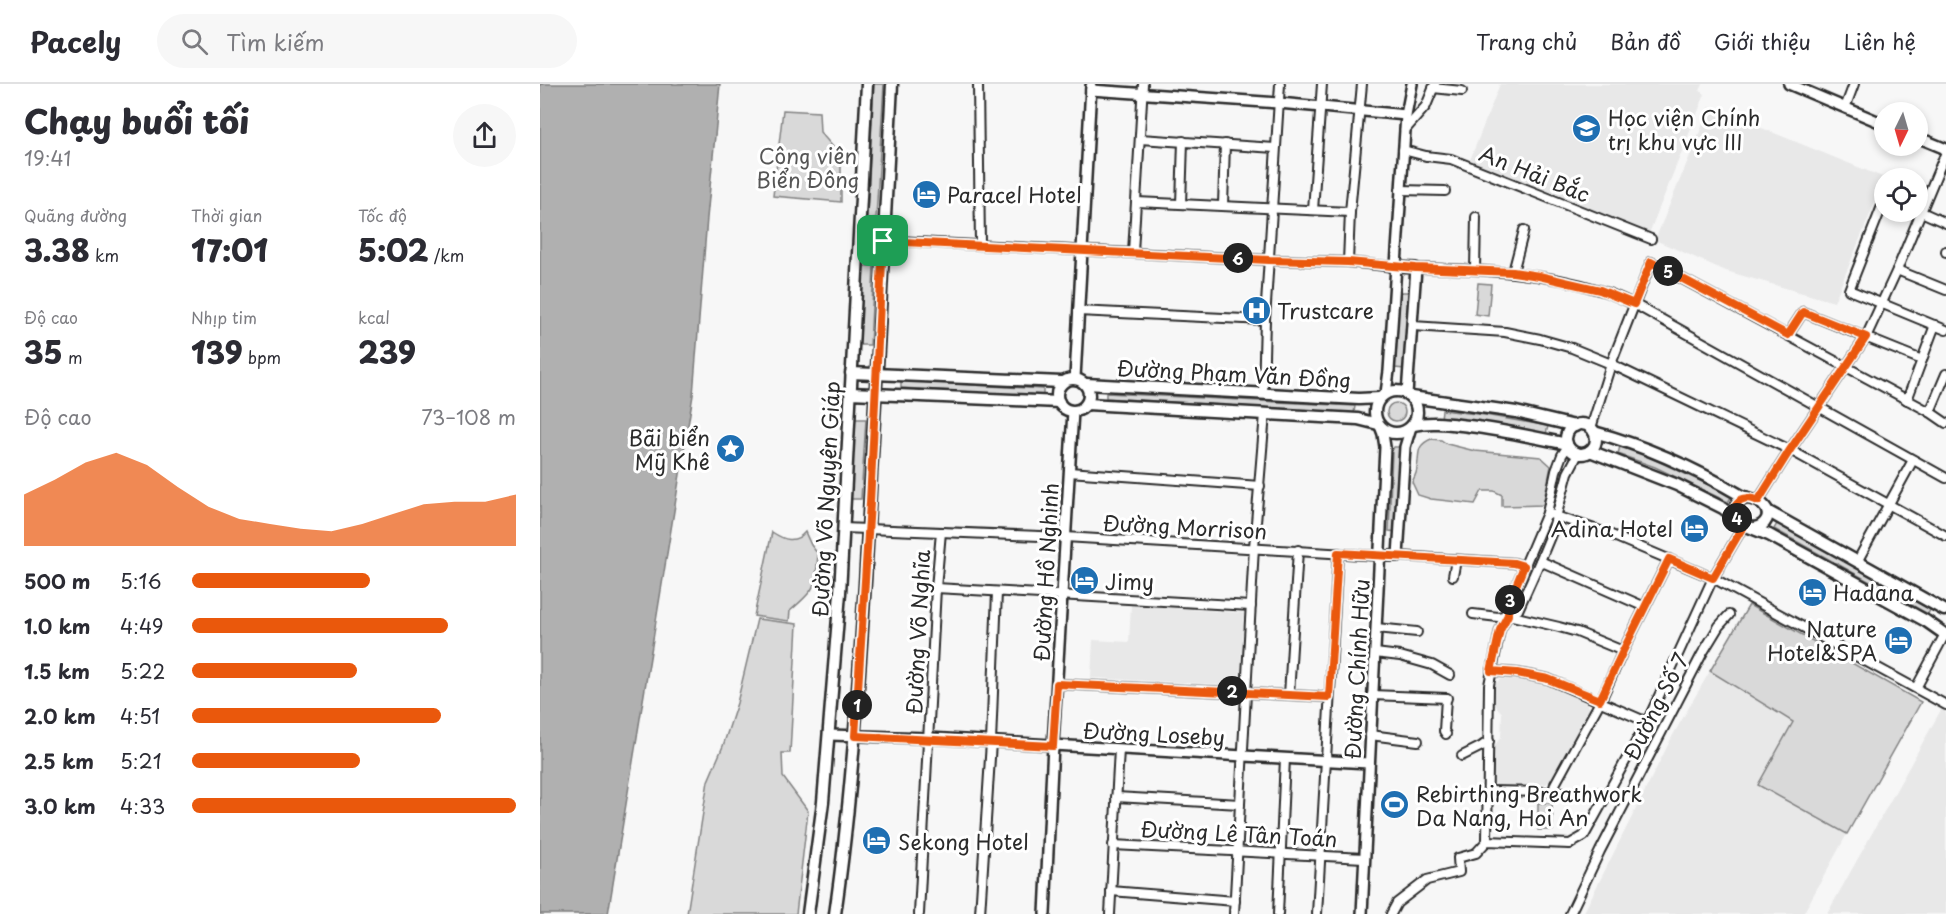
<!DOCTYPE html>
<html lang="vi">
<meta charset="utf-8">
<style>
body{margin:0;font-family:"Playpen Sans",sans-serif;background:#f7f7f7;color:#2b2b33;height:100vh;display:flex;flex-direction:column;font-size:22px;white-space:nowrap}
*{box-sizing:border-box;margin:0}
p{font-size:20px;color:#7c7c81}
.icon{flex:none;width:33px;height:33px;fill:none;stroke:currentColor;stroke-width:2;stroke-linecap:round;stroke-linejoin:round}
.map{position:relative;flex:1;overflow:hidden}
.panel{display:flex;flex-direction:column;background:#fff;width:540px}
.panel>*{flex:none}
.needle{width:39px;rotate:185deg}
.fabs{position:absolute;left:1334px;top:18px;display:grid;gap:12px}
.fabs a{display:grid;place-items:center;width:54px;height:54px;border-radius:50%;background:#fff;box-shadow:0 3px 9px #0003;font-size:30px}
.pin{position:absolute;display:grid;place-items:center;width:51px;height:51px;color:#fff;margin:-26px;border-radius:12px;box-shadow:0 3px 9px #0006}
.km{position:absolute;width:30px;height:30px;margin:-15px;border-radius:50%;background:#222;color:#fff;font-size:16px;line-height:30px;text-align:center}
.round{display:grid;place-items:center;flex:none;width:63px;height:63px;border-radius:32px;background:#f7f7f7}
.head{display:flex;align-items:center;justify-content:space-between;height:102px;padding:0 24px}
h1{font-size:33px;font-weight:800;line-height:45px}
.figures{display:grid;grid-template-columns:repeat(3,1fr);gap:9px;height:102px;padding:6px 24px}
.figures div{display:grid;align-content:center}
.figures b{font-size:30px;font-weight:800}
.figures small{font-size:16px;font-weight:400}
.figures p{font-size:16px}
.chart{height:168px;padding:12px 24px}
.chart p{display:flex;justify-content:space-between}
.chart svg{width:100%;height:108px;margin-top:6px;fill:#ea580c;opacity:.7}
ul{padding:0 24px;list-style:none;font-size:20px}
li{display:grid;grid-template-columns:96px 72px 1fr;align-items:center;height:45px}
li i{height:15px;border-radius:8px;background:#ea580c}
header{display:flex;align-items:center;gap:36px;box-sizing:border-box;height:84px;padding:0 30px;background:#fff;border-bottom:2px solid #e1e1e2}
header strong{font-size:28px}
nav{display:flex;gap:33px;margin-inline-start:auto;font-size:21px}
.search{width:420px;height:54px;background:#f7f7f7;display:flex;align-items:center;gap:15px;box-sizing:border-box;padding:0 21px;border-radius:33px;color:#7c7c81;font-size:22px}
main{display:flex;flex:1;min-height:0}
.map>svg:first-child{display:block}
.built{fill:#e8e8e8}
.green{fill:#d9d9d9;stroke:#828282;stroke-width:1.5}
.water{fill:#b0b0b0;stroke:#7b7b7b;stroke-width:1.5}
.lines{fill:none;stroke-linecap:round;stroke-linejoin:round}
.minor-casing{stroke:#2b2b2b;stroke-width:12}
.tertiary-casing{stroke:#2b2b2b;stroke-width:14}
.secondary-casing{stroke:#2b2b2b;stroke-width:15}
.minor{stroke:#fff;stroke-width:8}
.tertiary{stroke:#fff;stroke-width:9}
.secondary{stroke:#fff;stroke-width:10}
.route-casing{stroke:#fff;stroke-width:12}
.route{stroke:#ea580c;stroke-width:8}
.labels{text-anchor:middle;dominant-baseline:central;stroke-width:6;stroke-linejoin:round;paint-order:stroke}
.poi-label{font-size:21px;fill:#2b2b2b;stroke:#fff;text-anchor:start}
.park-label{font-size:21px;fill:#565656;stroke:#fff}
.street-label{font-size:21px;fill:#2b2b2b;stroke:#fff}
</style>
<header>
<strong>Pacely</strong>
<div class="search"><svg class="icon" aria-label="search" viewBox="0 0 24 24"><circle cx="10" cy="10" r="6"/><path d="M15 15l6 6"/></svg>Tìm kiếm</div>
<nav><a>Trang chủ</a><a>Bản đồ</a><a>Giới thiệu</a><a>Liên hệ</a></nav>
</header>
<main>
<section class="panel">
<div class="head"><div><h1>Chạy buổi tối</h1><p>19:41</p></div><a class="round"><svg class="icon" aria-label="share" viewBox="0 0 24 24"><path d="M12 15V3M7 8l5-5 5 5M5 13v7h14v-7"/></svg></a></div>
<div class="figures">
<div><p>Quãng đường</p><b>3.38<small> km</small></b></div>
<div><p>Thời gian</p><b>17:01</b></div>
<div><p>Tốc độ</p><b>5:02<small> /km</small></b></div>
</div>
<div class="figures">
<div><p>Độ cao</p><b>35<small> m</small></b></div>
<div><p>Nhịp tim</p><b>139<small> bpm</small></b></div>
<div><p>kcal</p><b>239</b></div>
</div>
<div class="chart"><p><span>Độ cao</span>73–108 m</p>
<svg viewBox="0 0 160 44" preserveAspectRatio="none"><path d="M0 44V23L10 17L20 10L30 6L40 11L50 20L60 28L70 33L80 35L90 37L100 38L110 35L120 31L130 27L140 26L150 26L160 23V44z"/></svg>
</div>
<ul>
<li><b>500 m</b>5:16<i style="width:55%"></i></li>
<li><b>1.0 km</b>4:49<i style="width:79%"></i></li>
<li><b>1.5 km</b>5:22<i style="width:51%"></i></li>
<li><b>2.0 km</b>4:51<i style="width:77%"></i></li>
<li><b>2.5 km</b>5:21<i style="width:52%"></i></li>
<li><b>3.0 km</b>4:33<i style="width:100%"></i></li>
</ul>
</section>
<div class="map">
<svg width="1406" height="830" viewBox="0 0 1406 830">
<rect width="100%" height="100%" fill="#f7f7f7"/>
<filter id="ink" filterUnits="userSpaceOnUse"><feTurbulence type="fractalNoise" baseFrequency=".0167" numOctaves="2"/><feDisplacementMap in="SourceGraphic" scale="12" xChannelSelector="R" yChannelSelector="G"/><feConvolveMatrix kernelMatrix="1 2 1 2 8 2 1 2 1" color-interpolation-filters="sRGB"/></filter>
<g filter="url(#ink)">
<g class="built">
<polygon points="960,0 1163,0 1160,7 1165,10 1108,152 928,81"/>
<polygon points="1170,23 1345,94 1294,218 1186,187 1115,156"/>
<polygon points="591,521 704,529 700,602 551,594 553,556 589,558"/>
<polygon points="1170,587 1253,638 1218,701 1307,750 1263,830 1043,830 1133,651"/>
<polygon points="962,593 990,597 1019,605 1047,619 1050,625 1012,695 1006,700 995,702 957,702 951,697 953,664 961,653 962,629 954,620 955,600"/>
<polygon points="1402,624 1406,626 1406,830 1287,830"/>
</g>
<g class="green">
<polygon points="334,0 344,0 336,133 331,136 327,133"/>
<polygon points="243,26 279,28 280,48 301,72 301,118 233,112"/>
<polygon points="324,182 334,182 330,261 319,261"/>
<polygon points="938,199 951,200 948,232 935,230"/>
<polygon points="860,208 870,208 865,285 855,284"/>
<polygon points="361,297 503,305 503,312 361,304"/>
<polygon points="566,309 815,322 814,329 566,314"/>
<circle cx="856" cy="328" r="9"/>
<polygon points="902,326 945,331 1008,342 1006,350 940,338 901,334"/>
<polygon points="315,335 326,335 321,415 311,415"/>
<path d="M891,355L901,356L907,360L935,367L1001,373L1011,382L1003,421L962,422V411L954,407H942L935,420L891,415L878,411L872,398C874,394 877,389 877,384C880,370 875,362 891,355Z"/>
<polygon points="1080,362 1105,371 1192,412 1188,418 1115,383 1078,370"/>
<polygon points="854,363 860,363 863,365 858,448 849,447 852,367"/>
<polygon points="1238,438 1391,524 1388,530 1234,445"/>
<path d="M232,448C244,456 255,460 265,448L271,461L278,470C275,504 277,504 250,527L249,537L214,532Z"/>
<polygon points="1209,521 1381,618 1307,750 1218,701 1253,638 1170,587"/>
<polygon points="217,535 257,540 250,669 242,669 243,693 268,727 256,830 147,830 168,697 183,662 197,619"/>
<polygon points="998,719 1012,719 1013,746 998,746"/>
</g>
<polygon class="water" points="0,0 180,0 167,134 153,311 68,830 0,830"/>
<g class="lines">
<defs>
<g id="minor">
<polyline points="438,0 440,161"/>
<polyline points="893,4 922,7"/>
<polyline points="1305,24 1314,0"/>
<polyline points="865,46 886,22 895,0"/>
<polyline points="600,55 735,64"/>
<polyline points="863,66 886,72 911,75 1111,155"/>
<polyline points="860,106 905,107"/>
<polyline points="1344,117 1309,206 1406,246"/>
<polyline points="597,118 810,128"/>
<polyline points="641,120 643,57"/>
<polyline points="683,121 685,60"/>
<polyline points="773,126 782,0"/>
<polyline points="1377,126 1406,139"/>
<polyline points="318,155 729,176 808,178 855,183"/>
<polyline points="1406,167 1406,168"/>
<polyline points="593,168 603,0"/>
<polyline points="808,178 810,128 822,0"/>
<path d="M876,184C937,186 1000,187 1059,206C1071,209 1082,215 1094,220L1406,394"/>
<polyline points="935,186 936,133"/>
<polyline points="1357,186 1406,206"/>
<polyline points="973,188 984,146"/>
<polyline points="538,227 725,236"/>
<polyline points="873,242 965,248 1000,255 1032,264 1071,280 1250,366 1406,452"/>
<polyline points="1248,251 1263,228 1382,276"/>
<polyline points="723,310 725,236 740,0"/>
<polyline points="1367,316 1395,241"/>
<polyline points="1390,328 1406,290"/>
<polyline points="1051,344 1071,280 1111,178 1390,328 1406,339"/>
<polyline points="529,388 720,402"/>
<polyline points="1218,417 1250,366 1326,253 1357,186 1406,68"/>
<polyline points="1007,429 1069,450 1173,494 1406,621"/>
<polyline points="303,444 525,453 840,472"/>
<polyline points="858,472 974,479 984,482"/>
<polyline points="1318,476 1373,376"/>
<polyline points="1000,477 1105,523"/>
<polyline points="913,492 916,476"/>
<polyline points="396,504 711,522"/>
<polyline points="933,530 958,533 968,531 1019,543 1037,548 1083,567"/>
<polyline points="968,531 978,526 1000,477 1012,448 1028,389 1038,370"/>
<polyline points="836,544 877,548"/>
<polyline points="835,569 860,572 892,581 910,591"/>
<polyline points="951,587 977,589 1008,595 1107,638"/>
<polyline points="517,600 789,613"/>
<polyline points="1376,604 1405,550"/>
<polyline points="749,611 758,466"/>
<polyline points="832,611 907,614"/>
<polyline points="906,614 904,647 906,650"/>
<polyline points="830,651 878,657"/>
<polyline points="922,672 942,662 949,657"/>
<polyline points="948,707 1068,709"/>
<polyline points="1013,707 1015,700 1061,616 1083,567 1129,475"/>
<polyline points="576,713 700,720"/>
<polyline points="947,757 949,601 960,546 968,531 968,521 1007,429 1016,387 1022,371 1028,362"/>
<polyline points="573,761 824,774"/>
<polyline points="571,807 695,817"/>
<polyline points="379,830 396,504 401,448"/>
<polyline points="440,830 451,658 457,508"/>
<polyline points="570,830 579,665"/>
<polyline points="694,830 714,463 725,330"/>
<polyline points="738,830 745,674"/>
<polyline points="777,830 798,469"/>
<polyline points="851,830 857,819 887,796 919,788 918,774 936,769 947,757 1030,760 1044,752 1107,638 1173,494 1204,441"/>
<polyline points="1030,830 1060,767 1162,570 1179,542 1189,531"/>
</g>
<g id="tertiary">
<polyline points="1249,0 1344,40"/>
<polyline points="551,6 739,19 866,31"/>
<polyline points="1377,53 1406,65"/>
<polyline points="855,183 876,184 867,310"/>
<polyline points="535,294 551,2"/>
<polyline points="846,309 849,287 866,31 872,0"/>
<polyline points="840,472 858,472 865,363 871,343"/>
<polyline points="289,651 389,654 828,679"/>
<polyline points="505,830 513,661 533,327"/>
<polyline points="822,830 845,363 843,350 840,342"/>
</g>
<g id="secondary">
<polyline points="311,289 522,298"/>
<circle cx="533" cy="311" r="16"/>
<polyline points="546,300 819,315 840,314"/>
<circle cx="856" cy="328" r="21"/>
<polyline points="310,309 519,318"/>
<polyline points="871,313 976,328 1035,342"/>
<polyline points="547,320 818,335 838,340"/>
<circle cx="1041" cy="355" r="15"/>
<path d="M873,341C892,337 910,340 929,342C962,346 994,353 1027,360"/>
<path d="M1054,348C1106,362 1156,385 1202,412C1209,415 1217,415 1223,421C1233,430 1226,442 1214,444"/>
<polyline points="1050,367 1137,401 1183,424 1204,441 1229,451 1386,537 1406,551"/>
<polyline points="1227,427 1404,526"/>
<path d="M1197,434C1193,425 1196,417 1206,414"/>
<polyline points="268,830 283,718 300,509 327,0"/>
<path d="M295,830C311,720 318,610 325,499C335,333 343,166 352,0"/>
</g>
</defs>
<use href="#minor" class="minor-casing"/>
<use href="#tertiary" class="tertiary-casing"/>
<use href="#secondary" class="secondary-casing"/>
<use href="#minor" class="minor"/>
<use href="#tertiary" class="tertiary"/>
<use href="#secondary" class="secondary"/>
</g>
</g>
<g class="lines" filter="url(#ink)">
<defs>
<path id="route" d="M343,157L729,176L808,178L876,184L973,188L999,192L1060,206L1094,220L1111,178L1248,251L1263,228L1326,253L1250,366L1218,417C1197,407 1186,428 1204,441L1173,494L1129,475L1083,567L1060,616L1008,595L977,589L951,587L960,546L968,531V521L984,482L974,479L798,469L789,613L517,600L513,662L315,652L330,419Z"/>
</defs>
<use href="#route" class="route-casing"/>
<use href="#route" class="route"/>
</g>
<defs>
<symbol id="university-disc" viewBox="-11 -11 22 22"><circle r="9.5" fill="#1f6fb2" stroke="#fff"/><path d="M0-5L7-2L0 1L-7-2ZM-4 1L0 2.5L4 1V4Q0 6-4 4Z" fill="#fff"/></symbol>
<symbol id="hotel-disc" viewBox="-11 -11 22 22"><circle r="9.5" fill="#1f6fb2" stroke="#fff"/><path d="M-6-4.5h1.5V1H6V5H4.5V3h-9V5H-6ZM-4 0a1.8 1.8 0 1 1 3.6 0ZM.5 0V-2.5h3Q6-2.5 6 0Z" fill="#fff"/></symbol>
<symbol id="hospital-disc" viewBox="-11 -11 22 22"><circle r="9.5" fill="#1f6fb2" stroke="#fff"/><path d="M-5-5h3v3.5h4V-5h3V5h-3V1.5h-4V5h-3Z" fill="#fff"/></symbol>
<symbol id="sight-disc" viewBox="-11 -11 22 22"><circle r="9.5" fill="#1f6fb2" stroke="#fff"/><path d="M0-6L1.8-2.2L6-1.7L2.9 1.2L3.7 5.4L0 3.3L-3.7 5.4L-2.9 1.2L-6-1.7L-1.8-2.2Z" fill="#fff"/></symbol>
<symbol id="stadium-disc" viewBox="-11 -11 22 22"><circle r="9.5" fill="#1f6fb2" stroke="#fff"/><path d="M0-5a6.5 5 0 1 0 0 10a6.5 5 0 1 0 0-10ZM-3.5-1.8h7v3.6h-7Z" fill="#fff"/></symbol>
</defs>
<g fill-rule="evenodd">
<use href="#university-disc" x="1030" y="28" width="33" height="33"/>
<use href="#hotel-disc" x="370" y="94" width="33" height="33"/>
<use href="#hospital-disc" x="700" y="210" width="33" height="33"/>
<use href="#sight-disc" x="174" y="348" width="33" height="33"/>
<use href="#hotel-disc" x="1138" y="428" width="33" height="33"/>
<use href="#hotel-disc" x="528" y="480" width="33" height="33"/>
<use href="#hotel-disc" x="1256" y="492" width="33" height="33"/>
<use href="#hotel-disc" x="1342" y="540" width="33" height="33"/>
<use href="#stadium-disc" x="838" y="704" width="33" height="33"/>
<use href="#hotel-disc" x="320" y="740" width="33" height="33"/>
</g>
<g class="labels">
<g class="poi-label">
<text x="1068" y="33">Học viện Chính<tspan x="1068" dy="24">trị khu vực III</tspan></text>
<text x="407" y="110">Paracel Hotel</text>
<text x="737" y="226">Trustcare</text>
<text x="170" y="353" text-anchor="end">Bãi biển<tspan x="170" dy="24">Mỹ Khê</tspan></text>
<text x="1133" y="444" text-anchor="end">Adina Hotel</text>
<text x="565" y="497">Jimy</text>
<text x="1293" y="508">Hadana</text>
<text x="1337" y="544" text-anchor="end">Nature<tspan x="1337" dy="24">Hotel&amp;SPA</tspan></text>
<text x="876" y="709">Rebirthing Breathwork<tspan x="876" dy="24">Da Nang, Hoi An</tspan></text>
<text x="358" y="757">Sekong Hotel</text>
</g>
<g class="park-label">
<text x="268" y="71">Công viên<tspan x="268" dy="24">Biển Đông</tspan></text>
</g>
<g class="street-label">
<text transform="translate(995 89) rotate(22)">An Hải Bắc</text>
<text transform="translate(694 289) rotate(3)">Đường Phạm Văn Đồng</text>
<text transform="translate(285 415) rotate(-87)">Đường Võ Nguyên Giáp</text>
<text transform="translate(645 442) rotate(3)">Đường Morrison</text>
<text transform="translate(505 488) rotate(-87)">Đường Hồ Nghinh</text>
<text transform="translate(377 548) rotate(-87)">Đường Võ Nghĩa</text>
<text transform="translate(816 585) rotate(-87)">Đường Chính Hữu</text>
<text transform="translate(1115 622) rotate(-63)">Đường Số 7</text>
<text transform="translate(614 649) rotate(3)">Đường Loseby</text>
<text transform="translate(699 749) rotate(3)">Đường Lê Tân Toán</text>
</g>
</g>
</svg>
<div class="fabs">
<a><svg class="needle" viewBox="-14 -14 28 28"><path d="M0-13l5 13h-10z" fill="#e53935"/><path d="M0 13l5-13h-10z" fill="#7c7c81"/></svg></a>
<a><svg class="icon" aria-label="locate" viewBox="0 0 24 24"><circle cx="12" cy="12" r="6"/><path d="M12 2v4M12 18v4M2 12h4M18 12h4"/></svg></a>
</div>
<div class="pin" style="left:343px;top:157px;background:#1e9e55"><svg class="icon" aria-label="arrive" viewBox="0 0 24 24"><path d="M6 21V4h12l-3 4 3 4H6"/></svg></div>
<b class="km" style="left:317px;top:621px">1</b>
<b class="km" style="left:692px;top:607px">2</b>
<b class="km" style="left:970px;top:516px">3</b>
<b class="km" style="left:1197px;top:434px">4</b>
<b class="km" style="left:1128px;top:187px">5</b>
<b class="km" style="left:698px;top:174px">6</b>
</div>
</main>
